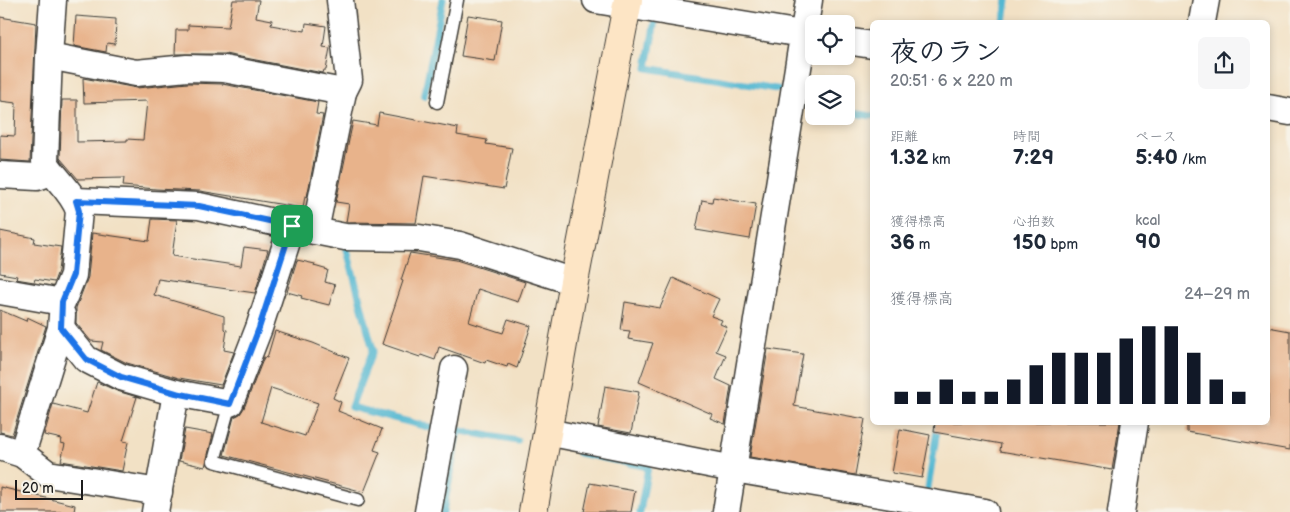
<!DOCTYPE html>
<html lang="ja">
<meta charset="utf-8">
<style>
body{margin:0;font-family:"Balsamiq Sans","Klee One",sans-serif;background:#f6f6f7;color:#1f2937;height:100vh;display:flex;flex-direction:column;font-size:19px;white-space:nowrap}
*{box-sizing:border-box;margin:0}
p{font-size:16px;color:#747a83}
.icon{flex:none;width:28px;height:28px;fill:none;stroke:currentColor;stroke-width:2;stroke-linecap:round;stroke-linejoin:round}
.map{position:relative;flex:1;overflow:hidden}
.panel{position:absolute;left:870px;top:20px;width:400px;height:405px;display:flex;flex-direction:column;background:#fff;border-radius:8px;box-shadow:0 2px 8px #0003}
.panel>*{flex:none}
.tools{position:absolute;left:805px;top:15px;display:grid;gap:10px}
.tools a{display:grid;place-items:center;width:50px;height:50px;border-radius:8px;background:#fff;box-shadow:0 2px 8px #0003;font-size:25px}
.scale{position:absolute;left:15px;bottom:12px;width:68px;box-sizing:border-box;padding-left:5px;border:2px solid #1c1c1c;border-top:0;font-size:14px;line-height:18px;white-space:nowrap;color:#1c1c1c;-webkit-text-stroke:4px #f7f3e8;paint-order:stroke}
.pin{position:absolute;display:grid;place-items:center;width:42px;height:42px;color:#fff;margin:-21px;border-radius:10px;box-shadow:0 2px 8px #0006}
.round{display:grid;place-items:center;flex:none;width:52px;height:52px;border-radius:8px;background:#f6f6f7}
.headline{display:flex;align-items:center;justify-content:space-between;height:85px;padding:0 20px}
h1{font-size:28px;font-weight:800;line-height:38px}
.metrics{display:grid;grid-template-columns:repeat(3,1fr);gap:8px;height:85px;padding:5px 20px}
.metrics div{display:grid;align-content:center}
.metrics b{font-size:21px;font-weight:800}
.metrics small{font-size:14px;font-weight:400}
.metrics p{font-size:14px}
.chart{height:140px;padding:10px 20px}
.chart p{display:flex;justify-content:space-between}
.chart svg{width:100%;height:90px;margin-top:5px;stroke:#111827;stroke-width:6}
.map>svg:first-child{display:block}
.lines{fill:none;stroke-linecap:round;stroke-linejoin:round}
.stream{stroke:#53b7d1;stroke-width:7}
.building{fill:#e8b38b;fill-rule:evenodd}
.lane-casing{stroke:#3c3a35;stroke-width:15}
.street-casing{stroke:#3c3a35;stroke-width:29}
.secondary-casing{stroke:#3c3a35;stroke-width:30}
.lane{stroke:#fff;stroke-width:12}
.street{stroke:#fff;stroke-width:26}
.secondary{stroke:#fde5c5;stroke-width:28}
.route-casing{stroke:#fff;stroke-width:10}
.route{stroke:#1a73e8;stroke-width:6}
</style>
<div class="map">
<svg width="1290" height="512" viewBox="0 0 1290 512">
<rect width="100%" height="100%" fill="#f7f3e8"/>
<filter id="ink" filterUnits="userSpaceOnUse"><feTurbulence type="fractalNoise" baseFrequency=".02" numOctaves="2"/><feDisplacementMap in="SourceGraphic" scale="10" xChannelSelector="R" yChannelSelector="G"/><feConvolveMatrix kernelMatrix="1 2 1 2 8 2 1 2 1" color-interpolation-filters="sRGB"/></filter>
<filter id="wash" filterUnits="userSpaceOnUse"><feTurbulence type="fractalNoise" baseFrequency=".0096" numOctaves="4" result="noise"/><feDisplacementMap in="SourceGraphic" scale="20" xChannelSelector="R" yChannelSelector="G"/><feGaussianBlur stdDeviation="1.12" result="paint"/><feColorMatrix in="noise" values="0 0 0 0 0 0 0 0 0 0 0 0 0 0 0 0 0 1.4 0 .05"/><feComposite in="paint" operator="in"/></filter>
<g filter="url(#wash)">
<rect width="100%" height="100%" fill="#f2e1c5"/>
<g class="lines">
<g class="stream">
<polyline points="655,20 647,68 783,90"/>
<polyline points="1004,22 1007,0"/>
<polyline points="424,96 443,0"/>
<polyline points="806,105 814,106"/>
<polyline points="846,112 872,116"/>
<polyline points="345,242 373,350 351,407 432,428"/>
<polyline points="456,430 517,441"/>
<polyline points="579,453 648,467 640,512"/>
<polyline points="928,488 938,424"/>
<polyline points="443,512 459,430"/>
</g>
</g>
<g id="blocks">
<g class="building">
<polygon points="233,0 259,0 256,17 272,20 271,25 305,31 306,23 326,26 323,47 330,48 326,70 324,70 323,73 225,54 175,54 176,30 188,30 188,25 228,27"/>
<polygon points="468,15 502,20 495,61 461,56"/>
<polygon points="76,16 116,19 115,44 107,43 106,52 74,46"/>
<polygon points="0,17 36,23 30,162 0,160 0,135 15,136 16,103 0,101"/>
<polygon points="83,78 137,88 188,83 222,84 318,102 316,114 323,115 307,197 305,196 303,208 200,191 156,189 123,186 124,178 78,179 60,158 62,100 77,100 77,142 127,141 127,139 143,140 147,101 84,103"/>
<polygon points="379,113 458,128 457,135 487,140 486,144 512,148 504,189 424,176 416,223 346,222 349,204 336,202 353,121 377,125"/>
<polygon points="713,197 756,204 750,239 696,230 702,200 712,202"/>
<polygon points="152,219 177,220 172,256 241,266 244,247 268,250 255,293 158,279 154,295 224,316 224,329 227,330 224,350 234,352 221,385 179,378 127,363 101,350 103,342 91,341 76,323 76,308 88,277 92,233 149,241"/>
<polygon points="0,231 35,238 34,243 61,247 58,271 54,282 35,279 34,282 16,279 17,276 0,273"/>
<polygon points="410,253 456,260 525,282 518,302 478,289 469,322 503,333 508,319 531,326 517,368 508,364 507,367 486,360 485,363 439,347 435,360 421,355 420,357 382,344 403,281 401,280"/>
<polygon points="297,260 315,264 314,266 328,270 325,282 335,285 329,305 301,298 302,296 287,292"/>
<polygon points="673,278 719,299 711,316 722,320 720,324 727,327 716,351 726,355 716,379 731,386 725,424 710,418 712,414 639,382 653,343 628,339 630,331 621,330 625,302 660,308"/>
<polygon points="0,310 26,321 27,317 46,326 12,435 0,432"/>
<polygon points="1268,327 1290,331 1290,450 1187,432 1187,422 1268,422"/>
<path d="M275,331L313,343L349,358L333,398L341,402L338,411L382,429L374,450L380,452L364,492L224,455L234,417L240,414L244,408L264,357L267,358ZM271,388L318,403L305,436L261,422Z"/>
<polygon points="768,349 803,354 794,406 865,419 855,475 750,457"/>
<polygon points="97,382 117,391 137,397 123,441 128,442 122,471 61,461 65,444 61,443 62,439 44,435 53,404 87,413"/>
<polygon points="605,386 639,392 631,433 598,427"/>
<polygon points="935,422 1120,422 1112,470 1000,451 1001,444 934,432"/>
<polygon points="185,429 213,434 205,467 179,461"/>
<polygon points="900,429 930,435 922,478 892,473"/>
<polygon points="590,483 635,491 631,512 584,512"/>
<polygon points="0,487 75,505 74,512 0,512"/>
</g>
</g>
</g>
<g filter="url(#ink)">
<use href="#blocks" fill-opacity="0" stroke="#3c3a35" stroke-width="1"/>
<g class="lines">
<defs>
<g id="lane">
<polyline points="437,102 457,0"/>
<polyline points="230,403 214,461 358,500"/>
</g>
<g id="street">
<polyline points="596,0 814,36"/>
<polyline points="1202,22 1206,0"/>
<polyline points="846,41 872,45"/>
<polyline points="49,56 136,73 187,68 224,69 343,92"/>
<polyline points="1268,108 1290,112"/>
<polyline points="0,175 37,177 51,172"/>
<polyline points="76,201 199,206 315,231 343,92 349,80 340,0"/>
<polyline points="315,231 345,237 419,238 460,245 574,282"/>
<path d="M0,291L62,302L73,275L79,211C73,192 55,179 45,162L49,56L53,0"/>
<polyline points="61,328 86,359 121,377 176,393 230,403 259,328 292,226"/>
<polyline points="547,432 734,469 985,512"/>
<polyline points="0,447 22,454 48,474 159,492"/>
<polyline points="22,454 61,328 62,315"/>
<polyline points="155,512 176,393"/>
<polyline points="428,512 454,369"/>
<polyline points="726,512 809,0"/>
<polyline points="1121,512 1135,422"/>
</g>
<polyline id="secondary" points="533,512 574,282 628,0"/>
</defs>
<use href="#lane" class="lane-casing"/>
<use href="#street" class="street-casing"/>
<use href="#secondary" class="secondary-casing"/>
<use href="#lane" class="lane"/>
<use href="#street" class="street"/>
<use href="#secondary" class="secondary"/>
</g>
</g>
<g class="lines" filter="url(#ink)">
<defs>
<polygon id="route" points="76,201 199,206 292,226 259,328 230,404 176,393 121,377 86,359 61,328 62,302 73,275 79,211"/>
</defs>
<use href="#route" class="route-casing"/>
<use href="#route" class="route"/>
</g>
</svg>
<div class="tools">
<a><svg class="icon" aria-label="locate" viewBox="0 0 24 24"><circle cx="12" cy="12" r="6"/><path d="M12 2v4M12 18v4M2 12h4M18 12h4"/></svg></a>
<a><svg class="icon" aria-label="layers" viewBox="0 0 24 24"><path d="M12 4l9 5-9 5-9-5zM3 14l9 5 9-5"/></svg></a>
</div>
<div class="scale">20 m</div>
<div class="pin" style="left:292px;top:226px;background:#1e9e55"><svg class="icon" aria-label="arrive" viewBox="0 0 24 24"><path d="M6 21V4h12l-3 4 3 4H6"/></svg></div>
<section class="panel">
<div class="headline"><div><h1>夜のラン</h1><p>20:51 · 6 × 220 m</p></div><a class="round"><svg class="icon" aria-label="share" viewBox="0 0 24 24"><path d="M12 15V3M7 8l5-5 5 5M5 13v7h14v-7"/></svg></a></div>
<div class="metrics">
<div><p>距離</p><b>1.32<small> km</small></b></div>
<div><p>時間</p><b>7:29</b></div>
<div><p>ペース</p><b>5:40<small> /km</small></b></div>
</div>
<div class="metrics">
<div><p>獲得標高</p><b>36<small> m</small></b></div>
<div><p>心拍数</p><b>150<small> bpm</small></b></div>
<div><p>kcal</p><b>90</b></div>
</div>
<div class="chart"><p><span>獲得標高</span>24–29 m</p>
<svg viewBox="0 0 160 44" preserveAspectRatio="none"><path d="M5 44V38M15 44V38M25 44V32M35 44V38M45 44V38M55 44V32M65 44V25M75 44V19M85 44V19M95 44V19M105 44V12M115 44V6M125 44V6M135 44V19M145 44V32M155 44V38"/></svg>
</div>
</section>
</div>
